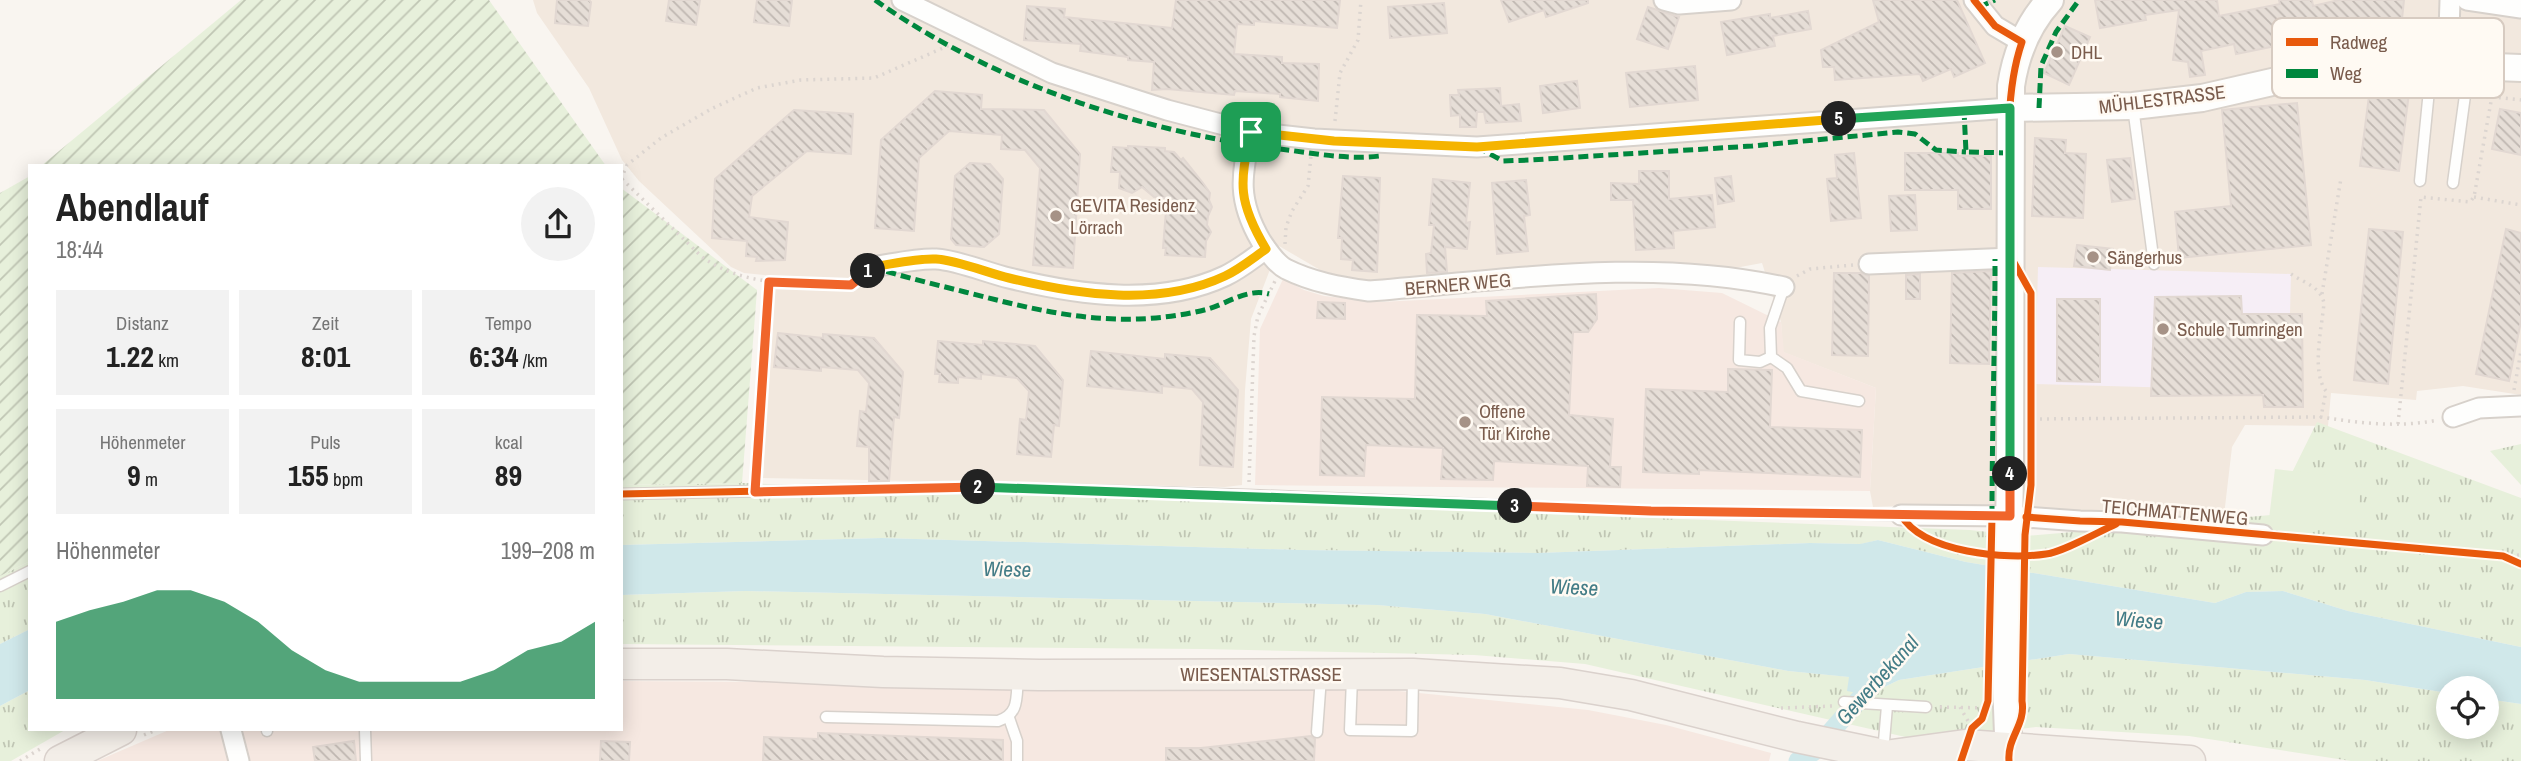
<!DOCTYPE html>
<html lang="de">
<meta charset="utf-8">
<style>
body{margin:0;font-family:"Archivo Narrow",sans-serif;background:#f2f2f2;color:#222;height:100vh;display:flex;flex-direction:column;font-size:26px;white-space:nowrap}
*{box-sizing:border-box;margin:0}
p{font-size:23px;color:#767676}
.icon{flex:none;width:38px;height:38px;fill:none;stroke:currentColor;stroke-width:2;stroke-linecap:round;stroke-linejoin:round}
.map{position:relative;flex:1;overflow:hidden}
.details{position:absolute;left:28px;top:164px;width:595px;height:567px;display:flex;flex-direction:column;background:#fff;border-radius:0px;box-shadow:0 4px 18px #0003}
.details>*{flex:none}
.fabs{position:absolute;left:2436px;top:676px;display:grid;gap:14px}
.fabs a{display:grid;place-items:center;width:63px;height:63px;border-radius:50%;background:#fff;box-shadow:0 4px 18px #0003;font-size:35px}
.pin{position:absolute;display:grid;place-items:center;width:60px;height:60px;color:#fff;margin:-30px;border-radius:14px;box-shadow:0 4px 10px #0006}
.km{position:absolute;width:35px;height:35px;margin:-18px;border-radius:50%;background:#222;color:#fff;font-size:19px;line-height:35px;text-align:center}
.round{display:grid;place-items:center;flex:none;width:74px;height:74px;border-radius:37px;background:#f2f2f2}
.headline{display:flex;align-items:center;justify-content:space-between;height:119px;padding:0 28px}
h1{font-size:38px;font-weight:800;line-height:52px}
.figures{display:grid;grid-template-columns:repeat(3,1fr);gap:10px;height:119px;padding:7px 28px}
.figures div{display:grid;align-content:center;border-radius:0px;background:#f2f2f2;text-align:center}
.figures b{font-size:30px;font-weight:800}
.figures small{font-size:19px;font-weight:400}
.figures p{font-size:19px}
.chart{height:196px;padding:14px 28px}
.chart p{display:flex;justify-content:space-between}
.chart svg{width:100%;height:126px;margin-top:7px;fill:#0b8043;opacity:.7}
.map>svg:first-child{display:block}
.residential{fill:#f2e8de}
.commercial{fill:#f6e8e1}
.education{fill:#f6eef6}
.grass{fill:url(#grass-tufts)}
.garden{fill:url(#garden-furrows)}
.pitch{fill:#e7f0db}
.water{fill:#d0e8ea}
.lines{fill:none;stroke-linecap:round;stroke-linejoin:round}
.canal{stroke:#d0e8ea;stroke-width:19}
.building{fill:url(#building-back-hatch);stroke:#e2d8d2;stroke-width:2}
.lane-casing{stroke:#d7d1cb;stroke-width:13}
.street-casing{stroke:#d7d1cb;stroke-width:23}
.secondary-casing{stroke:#d9d2cb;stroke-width:30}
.primary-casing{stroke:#dad1cc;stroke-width:33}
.path{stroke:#dcd5d0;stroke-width:3.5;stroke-dasharray:2 5;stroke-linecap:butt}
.lane{stroke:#fefefd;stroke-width:10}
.street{stroke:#fefefd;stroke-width:19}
.secondary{stroke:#fefefd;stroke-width:26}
.primary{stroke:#f3eee8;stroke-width:30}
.quiet{stroke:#00873e;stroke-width:5;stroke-dasharray:10 5;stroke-linecap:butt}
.cycleway-casing{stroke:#fffaf3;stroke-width:11}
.cycleway{stroke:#e8590c;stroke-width:7}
.split-1-casing{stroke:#fff;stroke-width:14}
.split-2-casing{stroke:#fff;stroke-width:14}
.split-3-casing{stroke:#fff;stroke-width:14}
.split-4-casing{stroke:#fff;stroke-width:14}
.split-5-casing{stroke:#fff;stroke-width:14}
.split-6-casing{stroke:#fff;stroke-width:14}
.split-1{stroke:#f5b400;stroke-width:9}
.split-2{stroke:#f0652b;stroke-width:9}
.split-3{stroke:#22a559;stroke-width:9}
.split-4{stroke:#f0652b;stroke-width:9}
.split-5{stroke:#22a559;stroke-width:9}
.split-6{stroke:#f5b400;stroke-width:9}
.poi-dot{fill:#a69286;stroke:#fffaf3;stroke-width:2.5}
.labels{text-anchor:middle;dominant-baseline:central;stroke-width:5;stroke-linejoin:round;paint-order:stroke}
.poi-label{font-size:19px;fill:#7a5c4d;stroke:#fffaf3;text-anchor:start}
.street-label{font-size:19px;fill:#7a5c4d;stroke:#fffaf3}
.water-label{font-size:21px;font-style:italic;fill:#437c86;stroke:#fffaf3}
.key{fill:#fffaf3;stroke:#d7cbc1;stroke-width:2}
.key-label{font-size:19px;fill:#7a5c4d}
</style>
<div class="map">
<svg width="2521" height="761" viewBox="0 0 2521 761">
<defs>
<pattern id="grass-tufts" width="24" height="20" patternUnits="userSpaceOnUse" patternTransform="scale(1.75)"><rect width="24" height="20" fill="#e7f0db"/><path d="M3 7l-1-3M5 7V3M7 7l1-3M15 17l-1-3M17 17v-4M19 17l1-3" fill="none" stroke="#c0c6b4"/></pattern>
<pattern id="garden-furrows" width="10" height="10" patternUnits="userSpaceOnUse" patternTransform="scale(1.75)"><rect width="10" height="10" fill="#e7f0db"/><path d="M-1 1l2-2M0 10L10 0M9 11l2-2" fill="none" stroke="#c0c6b4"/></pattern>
<pattern id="building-back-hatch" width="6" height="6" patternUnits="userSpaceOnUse" patternTransform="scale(1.75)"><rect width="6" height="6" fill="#e6ded7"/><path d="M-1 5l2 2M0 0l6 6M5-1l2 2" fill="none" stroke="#bfb7b1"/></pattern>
</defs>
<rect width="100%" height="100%" fill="#f9f5f0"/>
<polygon class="residential" points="533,0 2521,0 2521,395 2463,386 2417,391 2416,400 2331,393 2328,426 2245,425 2232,447 2223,524 1960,504 1873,507 1870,491 1876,388 1783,352 1781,322 1762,263 1735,268 1662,263 1543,266 1377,283 1327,274 1279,246 1251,319 1245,390 1242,485 1225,487 763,478 773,276 744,273 731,267 639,181 622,160 589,88 537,13"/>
<g class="commercial">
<polygon points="1283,279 1304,290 1324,296 1380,302 1659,288 1722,293 1781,322 1784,352 1876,388 1870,491 1255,485 1260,329"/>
<polygon points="621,681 1349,686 1588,710 1666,725 1771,753 1769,761 97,761 169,730 621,730"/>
</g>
<polygon class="education" points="2038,267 2291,274 2288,391 2035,384"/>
<g class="grass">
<polygon points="2317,422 2521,498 2521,647 2348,611 2283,591 2246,592 2215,603 1966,562 1878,540 1861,544 1810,543 1538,553 1301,550 882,538 621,545 621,485 742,483 1970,530 2025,536 2271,515"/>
<polygon points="2521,444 2521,485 2490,451"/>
<polygon points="30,561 30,629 0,644 0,576"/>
<polygon points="746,591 1377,605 1485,614 1788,671 1850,677 1878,690 1899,680 2069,654 2365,680 2448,693 2448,726 2487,726 2487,699 2521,704 2521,761 2351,761 2189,736 2036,727 1923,741 1585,664 1474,655 1202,649 621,644 621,595"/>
<polygon points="30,690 30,730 65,730 11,761 0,761 0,706"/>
</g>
<g class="garden">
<polygon points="241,0 489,0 606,166 41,166"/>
<polygon points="30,176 30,561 0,576 0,193"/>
<polygon points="621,188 757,290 742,483 621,485"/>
</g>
<polygon class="pitch" points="2275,469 2362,479 2356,530 2269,519"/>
<g class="water">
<polygon points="882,538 1301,550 1538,553 1810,543 1860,544 1878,540 1966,562 2215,603 2246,592 2283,591 2348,611 2521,647 2521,704 2487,699 2487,688 2448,688 2448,693 2365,680 2069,654 1899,680 1878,690 1874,696 1847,691 1849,677 1788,671 1485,614 1377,605 746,591 621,595 621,545"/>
<polygon points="30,629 30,690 0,706 0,644"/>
</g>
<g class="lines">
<polyline class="canal" points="1798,761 1813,752 1880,676"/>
</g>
<g class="building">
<polygon points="557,0 589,0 591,2 588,26 555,23"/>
<polygon points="669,0 700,0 696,25 666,21"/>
<polygon points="757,0 792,0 789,26 754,22"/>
<polygon points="1176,0 1340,0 1337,28 1254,21 1254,25 1237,24 1234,54 1282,57 1282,63 1319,64 1318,101 1280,97 1280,94 1235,91 1234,95 1167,89 1152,90 1154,62 1128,60 1128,57 1080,51 1081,44 1024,40 1027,6 1065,9 1064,17 1172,28"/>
<polygon points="1501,0 1588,0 1588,3 1546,17 1544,10 1509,22"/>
<polygon points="1873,0 1957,0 1985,63 1954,77 1951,69 1923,81 1920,74 1835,80 1834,67 1823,67 1821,50 1879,22"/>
<polygon points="2095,0 2217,0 2219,16 2280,4 2279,0 2312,0 2313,6 2339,0 2404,0 2400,38 2336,31 2338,38 2293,51 2290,43 2236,54 2234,44 2201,51 2205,75 2190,77 2188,62 2173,60 2179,10 2145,15 2146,20 2100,28"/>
<polygon points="1444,3 1447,33 1390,38 1388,7"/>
<polygon points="1648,7 1679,17 1668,49 1637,39"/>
<polygon points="1808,11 1811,29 1773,36 1775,46 1727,55 1721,22 1770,14 1770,18"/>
<polygon points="2065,26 2090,37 2069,85 2044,73"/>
<polygon points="1695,66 1698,100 1630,107 1626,73"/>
<polygon points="1577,81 1580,108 1543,113 1540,86"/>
<polygon points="1500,88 1501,106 1519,104 1521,121 1486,123 1484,112 1477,112 1476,127 1460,127 1460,115 1451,116 1450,95 1459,95 1458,90"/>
<polygon points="2370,88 2409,93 2399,171 2360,166"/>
<polygon points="935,91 982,95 981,109 1044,110 1080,154 1073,268 1033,265 1040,168 1025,150 1001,149 1002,135 949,131 919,158 914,231 875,228 881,140"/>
<polygon points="2297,103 2311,245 2179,258 2175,212 2231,206 2222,110"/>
<polygon points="2500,109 2521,113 2521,155 2492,149"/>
<polygon points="794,110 853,114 851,154 807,151 752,196 749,217 788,222 785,260 756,261 757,257 746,256 747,241 712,238 715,179"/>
<polygon points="2035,138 2066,140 2065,153 2086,154 2083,218 2032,216"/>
<polygon points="1128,146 1165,148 1165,151 1174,152 1181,160 1183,158 1203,183 1210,193 1209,200 1212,207 1208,216 1207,225 1211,232 1206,241 1205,257 1165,255 1166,248 1163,248 1167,198 1154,197 1142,187 1132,193 1119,188 1120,172 1111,172 1113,147 1128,148"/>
<polygon points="1854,153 1861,218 1831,221 1827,179 1837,178 1835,155"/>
<polygon points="1905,153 1958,153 1958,156 1991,156 1991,209 1958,209 1958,190 1905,190"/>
<polygon points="2130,158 2135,199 2112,202 2107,160"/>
<polygon points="970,163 990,164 1003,179 999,234 984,247 956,245 951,239 955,176"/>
<polygon points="1639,171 1669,171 1669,199 1712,195 1715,227 1673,231 1674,248 1636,250 1633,200 1611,200 1611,183 1639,184"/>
<polygon points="1343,176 1380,178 1377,272 1352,270 1353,260 1341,259 1342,238 1338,238"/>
<polygon points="1731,176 1734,201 1718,204 1715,178"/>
<polygon points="1433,179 1470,183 1466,223 1470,222 1467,249 1445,247 1447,272 1427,273 1426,254 1431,253 1434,225 1429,225"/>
<polygon points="1526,180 1530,215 1524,216 1528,251 1497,254 1492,183"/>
<polygon points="1915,195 1917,230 1891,231 1889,196"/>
<polygon points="2369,229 2403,232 2388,384 2354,380"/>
<polygon points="2506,229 2521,233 2521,321 2509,381 2476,374"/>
<polygon points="2077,245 2113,249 2110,270 2074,266"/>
<polygon points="1991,271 1989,364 1950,363 1952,273"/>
<polygon points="1834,273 1861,273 1869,276 1868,356 1832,355"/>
<polygon points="1920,274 1920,299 1906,299 1906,275"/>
<polygon points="1596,294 1597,319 1588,332 1573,332 1569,415 1613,419 1610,467 1621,467 1620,487 1587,486 1588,466 1494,461 1493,480 1441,479 1443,448 1366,445 1364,476 1320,475 1322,397 1415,399 1417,315 1487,316 1486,301"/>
<polygon points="2241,296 2242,314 2302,314 2303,407 2264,407 2263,395 2151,396 2155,297"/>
<polygon points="2057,299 2100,299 2100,382 2057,381"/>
<polygon points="1318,302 1345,303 1345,319 1317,318"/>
<polygon points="778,333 823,338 823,334 874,338 903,372 899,418 894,417 889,481 869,481 869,447 857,446 860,411 866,412 869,383 858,370 821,367 821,371 774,367"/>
<polygon points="938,341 983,345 983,341 1035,346 1063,380 1059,426 1054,425 1051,457 1017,454 1020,419 1026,420 1029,391 1017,378 981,374 981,379 958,377 958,383 939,382 940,374 935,374"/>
<polygon points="1091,351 1165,359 1165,354 1210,358 1238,390 1233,467 1200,465 1203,402 1192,389 1162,386 1162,393 1087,386"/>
<polygon points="1728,369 1772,370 1770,427 1862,430 1860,477 1699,470 1699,474 1643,472 1646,389 1728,392"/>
<polygon points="818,733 1003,740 1003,761 763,761 764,737 818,739"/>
<polygon points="1311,736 1315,739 1314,761 1166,761 1166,748 1201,748"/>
<polygon points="354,741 356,761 315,761 313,747"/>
<polygon points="601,741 630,742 629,761 600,761"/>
</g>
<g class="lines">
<defs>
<g id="lane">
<polyline points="2133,107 2154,264"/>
<polyline points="2420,181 2432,60"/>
<polyline points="2453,183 2469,66"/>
<polyline points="1784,287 1770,328 1771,357 1787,368 1801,391 1859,401"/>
<polyline points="1740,322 1739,360 1760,362 1771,357"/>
<polyline points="621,494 968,487 1248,495 1651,511 1901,515"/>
<polyline points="0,586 30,571"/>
<polyline points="1352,678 1350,730 1412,731 1413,678"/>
<polyline points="1844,702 1926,707"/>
<path d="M826,717L998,721C1020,714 1016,697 1018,676"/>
<polyline points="1009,718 1017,741 1017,761"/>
<polyline points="365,730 366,761"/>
<polyline points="267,731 267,730"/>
<polyline points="1317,732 1321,677"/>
<polyline points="1883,753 1887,706"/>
</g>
<g id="street">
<polyline points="902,0 1052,73 1167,110 1251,132 1314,139 1477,147 2010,108"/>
<polyline points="1664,0 1679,4 1731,0"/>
<polyline points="1974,0 1995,26 2022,42"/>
<polyline points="2467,0 2521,8"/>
<polyline points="2448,63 2450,0"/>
<path d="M1251,132C1241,176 1237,200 1261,241C1267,250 1276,264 1286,269C1312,282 1340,287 1369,291C1507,280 1648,257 1784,287"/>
<polyline points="1869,264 2012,258"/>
<path d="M872,267C893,264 916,258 936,259C957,260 988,273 1009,278C1078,295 1159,307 1225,276C1240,269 1253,258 1266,249"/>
<polyline points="2453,417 2479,408 2521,406"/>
<polyline points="1901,515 2010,516 2080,521 2122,522 2263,535"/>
<polyline points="231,730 239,761"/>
</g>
<g id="secondary">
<polyline points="2010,108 2133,106 2202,98 2316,72 2380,63 2432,59 2469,66 2521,68"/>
<path d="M2009,761L2006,681L2010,474L2011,86C2016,53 2027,25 2050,0"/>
</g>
<g id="primary">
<polyline points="621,664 727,664 883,672 1039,675 1413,674 1560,683 1631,695 1797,737 1912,761"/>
<polyline points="1892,755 1965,745 2190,761"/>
<polyline points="60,761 121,730"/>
</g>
</defs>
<use href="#lane" class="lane-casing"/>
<use href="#street" class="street-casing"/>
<use href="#secondary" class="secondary-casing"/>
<use href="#primary" class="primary-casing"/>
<g class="path">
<polyline points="2478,95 2521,100"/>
<polyline points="1335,121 1340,73 1358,40 1361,0"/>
<polyline points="621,179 627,165 661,138 713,108 757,88 801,80 874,78 950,45"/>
<path d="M622,179L702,257C746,288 799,283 851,285L860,278"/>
<polyline points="2474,197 2521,205"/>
<polyline points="1285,244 1286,227 1292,211 1308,186 1311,156"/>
<path d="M2291,274C2304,283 2320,286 2324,303C2322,327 2311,372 2326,391L2321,417C2359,423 2399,428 2438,420"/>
<polyline points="1797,276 1810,269 1853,265"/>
<polyline points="2322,294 2341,178"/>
<polyline points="2514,390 2521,351"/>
<polyline points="2033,419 2321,417"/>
<polyline points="2398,424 2421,197 2470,202 2474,197 2492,96"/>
<polyline points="756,479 769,282"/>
<polyline points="1249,482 1254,336 1258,316 1275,281"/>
<polyline points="2503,556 2521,555"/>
<polyline points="1940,707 1985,708"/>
<polyline points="1960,707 1968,721"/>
<polyline points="1781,708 1833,706"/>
<polyline points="144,735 156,730"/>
<polyline points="20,761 40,749"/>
</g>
<use href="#lane" class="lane"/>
<use href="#street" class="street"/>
<use href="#secondary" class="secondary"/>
<use href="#primary" class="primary"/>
<g class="quiet">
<path d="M875,0C993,83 1138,131 1280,149C1313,153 1346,160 1380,156"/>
<polyline points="1979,7 1995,0"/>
<polyline points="2039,108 2041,66 2056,32 2079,0"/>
<polyline points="1964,110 1966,152 2011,153"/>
<polyline points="1477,147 1503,161 1530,160 1752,146 1898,132 1915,134 1936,150 1966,152"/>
<path d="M872,267C903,277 934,284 965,292C1024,307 1077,321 1139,319C1161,318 1186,315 1208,309C1228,303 1248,288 1269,294"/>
<path d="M1992,516C1992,430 1995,344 1995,259"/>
</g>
<defs>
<g id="cycleway">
<path d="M621,494L968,487L1248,495L1651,511L2010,516C2011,425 2013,334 2012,244C2011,180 2001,103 2022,42L1995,26L1974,0"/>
<path d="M1901,515C1923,553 2007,560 2046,554C2063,552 2098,532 2116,524"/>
<polyline points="2026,517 2080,521 2122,522 2503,556 2521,564"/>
<polyline points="1961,761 1972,728 1982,719 1988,701 1992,516"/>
<path d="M2009,761C2007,737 2026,725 2022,701L2025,535L2031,485V293L2012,259"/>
</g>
</defs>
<use href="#cycleway" class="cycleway-casing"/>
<use href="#cycleway" class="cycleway"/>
</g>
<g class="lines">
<defs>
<path id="split-1" d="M868,271L872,267C893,264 916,258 936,259C957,260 988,273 1009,278C1078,295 1159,307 1225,276C1240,269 1253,258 1266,249C1238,202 1239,184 1251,132"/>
<polyline id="split-2" points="868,271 851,285 769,282 755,492 978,487"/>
<polyline id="split-3" points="978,487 1515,506"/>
<polyline id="split-4" points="1515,506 1651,511 2010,516 2010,474"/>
<polyline id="split-5" points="1839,119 2010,108 2010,474"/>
<polyline id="split-6" points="1251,132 1334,141 1477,147 1839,119"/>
</defs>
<use href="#split-1" class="split-1-casing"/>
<use href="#split-2" class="split-2-casing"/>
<use href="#split-3" class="split-3-casing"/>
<use href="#split-4" class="split-4-casing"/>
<use href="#split-5" class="split-5-casing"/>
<use href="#split-6" class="split-6-casing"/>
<use href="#split-1" class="split-1"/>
<use href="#split-2" class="split-2"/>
<use href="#split-3" class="split-3"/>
<use href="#split-4" class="split-4"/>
<use href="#split-5" class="split-5"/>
<use href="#split-6" class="split-6"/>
</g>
<g class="poi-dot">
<circle cx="2057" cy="52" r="7"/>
<circle cx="1056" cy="216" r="7"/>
<circle cx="2093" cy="257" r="7"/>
<circle cx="2163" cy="329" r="7"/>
<circle cx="1465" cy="422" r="7"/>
</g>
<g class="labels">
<g class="poi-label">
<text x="2071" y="52">DHL</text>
<text x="1070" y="205">GEVITA Residenz<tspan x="1070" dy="22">Lörrach</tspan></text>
<text x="2107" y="257">Sängerhus</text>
<text x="2177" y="329">Schule Tumringen</text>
<text x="1479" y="411">Offene<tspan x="1479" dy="22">Tür Kirche</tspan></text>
</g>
<g class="street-label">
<text transform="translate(2162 99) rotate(-7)">MÜHLESTRASSE</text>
<text transform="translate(1458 284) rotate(-5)">BERNER WEG</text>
<text transform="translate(2175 512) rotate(5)">TEICHMATTENWEG</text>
<text x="1261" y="674">WIESENTALSTRASSE</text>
</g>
<g class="water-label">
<text transform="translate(1007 569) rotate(1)">Wiese</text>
<text transform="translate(1574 587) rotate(3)">Wiese</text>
<text transform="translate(2139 620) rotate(5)">Wiese</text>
<text transform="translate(1877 680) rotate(-48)">Gewerbekanal</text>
</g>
</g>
<rect x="2272" y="18" width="232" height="80" rx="10" class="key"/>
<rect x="2286" y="38" width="32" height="8" fill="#e8590c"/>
<rect x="2286" y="69" width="32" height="9" fill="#00873e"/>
<g class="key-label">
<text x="2330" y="49">Radweg</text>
<text x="2330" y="80">Weg</text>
</g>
</svg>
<div class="fabs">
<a><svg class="icon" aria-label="locate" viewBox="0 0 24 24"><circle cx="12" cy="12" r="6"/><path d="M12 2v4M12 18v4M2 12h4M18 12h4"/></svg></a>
</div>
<div class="pin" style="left:1251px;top:132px;background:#1e9e55"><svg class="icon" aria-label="arrive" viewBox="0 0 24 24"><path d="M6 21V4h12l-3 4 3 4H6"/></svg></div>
<b class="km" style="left:868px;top:271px">1</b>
<b class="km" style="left:978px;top:487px">2</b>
<b class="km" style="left:1515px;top:506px">3</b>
<b class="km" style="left:2010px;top:474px">4</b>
<b class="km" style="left:1839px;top:119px">5</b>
<section class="details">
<div class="headline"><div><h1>Abendlauf</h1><p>18:44</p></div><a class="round"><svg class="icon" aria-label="share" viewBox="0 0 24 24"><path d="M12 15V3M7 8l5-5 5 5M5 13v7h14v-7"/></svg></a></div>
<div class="figures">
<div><p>Distanz</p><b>1.22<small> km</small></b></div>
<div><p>Zeit</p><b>8:01</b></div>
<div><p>Tempo</p><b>6:34<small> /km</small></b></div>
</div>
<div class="figures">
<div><p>Höhenmeter</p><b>9<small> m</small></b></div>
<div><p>Puls</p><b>155<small> bpm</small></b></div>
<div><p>kcal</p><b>89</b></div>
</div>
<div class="chart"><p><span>Höhenmeter</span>199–208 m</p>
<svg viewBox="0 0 160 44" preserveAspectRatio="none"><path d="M0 44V17L10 13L20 10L30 6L40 6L50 10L60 17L70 27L80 34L90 38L100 38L110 38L120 38L130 34L140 27L150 24L160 17V44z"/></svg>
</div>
</section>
</div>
